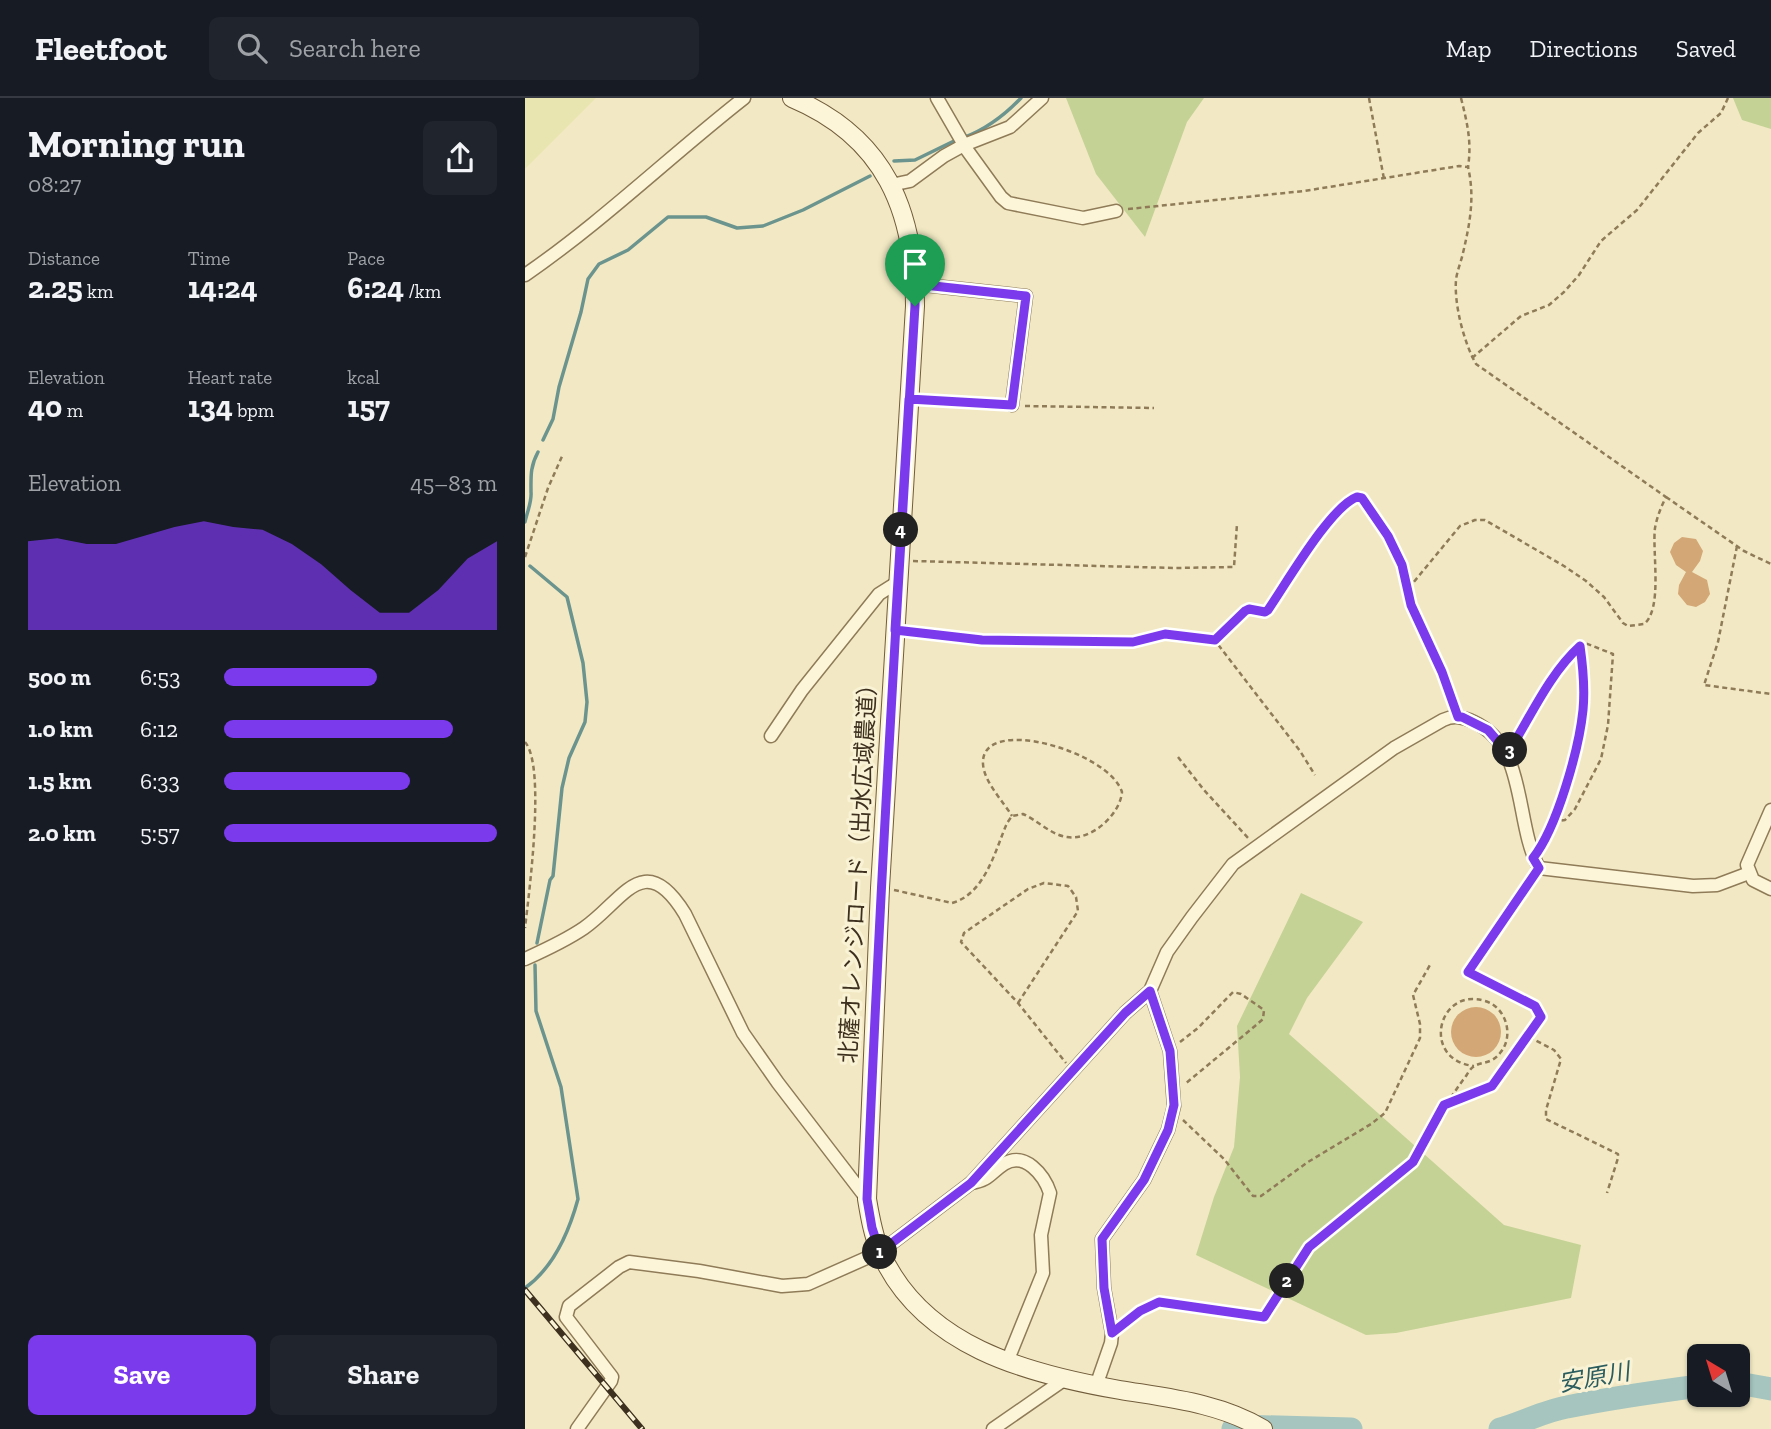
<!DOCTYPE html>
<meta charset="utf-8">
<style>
body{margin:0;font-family:"Zilla Slab","Noto Sans JP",serif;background:#20242c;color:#f1f3f6;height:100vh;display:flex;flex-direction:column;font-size:26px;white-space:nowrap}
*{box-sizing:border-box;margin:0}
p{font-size:23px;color:#9ea1a6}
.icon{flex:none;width:38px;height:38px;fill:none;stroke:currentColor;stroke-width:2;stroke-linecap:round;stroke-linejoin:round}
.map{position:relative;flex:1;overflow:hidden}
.panel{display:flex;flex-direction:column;background:#171b24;width:525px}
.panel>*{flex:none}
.needle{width:46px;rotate:322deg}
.tools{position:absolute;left:1162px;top:1246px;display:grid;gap:14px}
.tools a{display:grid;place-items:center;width:63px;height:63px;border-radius:10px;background:#171b24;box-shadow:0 2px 5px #0004;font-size:35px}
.pin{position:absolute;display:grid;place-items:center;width:60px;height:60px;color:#fff;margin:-72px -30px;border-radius:50% 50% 50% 0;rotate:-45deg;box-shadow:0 0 7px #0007}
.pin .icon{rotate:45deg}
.km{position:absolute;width:35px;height:35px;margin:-18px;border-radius:50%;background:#222;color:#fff;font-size:19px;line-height:35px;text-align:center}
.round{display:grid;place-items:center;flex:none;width:74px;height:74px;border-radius:10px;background:#20242c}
.headline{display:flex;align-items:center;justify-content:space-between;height:119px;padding:0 28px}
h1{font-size:38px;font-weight:800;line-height:52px}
.stats{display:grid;grid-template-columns:repeat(3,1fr);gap:10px;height:119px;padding:7px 28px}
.stats div{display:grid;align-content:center}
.stats b{font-size:30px;font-weight:800}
.stats small{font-size:19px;font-weight:400}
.stats p{font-size:19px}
.chart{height:196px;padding:14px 28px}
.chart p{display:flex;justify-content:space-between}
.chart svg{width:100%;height:126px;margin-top:7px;fill:#7c3aed;opacity:.7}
.primary-button{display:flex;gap:14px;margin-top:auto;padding:14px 28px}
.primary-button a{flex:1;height:80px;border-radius:10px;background:#7c3aed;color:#fff;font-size:28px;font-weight:800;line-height:80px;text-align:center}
.primary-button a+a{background:#20242c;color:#f1f3f6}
ul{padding:0 28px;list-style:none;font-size:23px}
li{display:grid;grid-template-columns:112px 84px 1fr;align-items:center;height:52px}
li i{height:18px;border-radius:9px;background:#7c3aed}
header{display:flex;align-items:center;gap:42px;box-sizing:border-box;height:98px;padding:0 35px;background:#171b24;border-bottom:2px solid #363941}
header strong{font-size:33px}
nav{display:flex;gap:38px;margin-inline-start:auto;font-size:24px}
.search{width:490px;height:63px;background:#20242c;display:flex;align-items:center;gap:18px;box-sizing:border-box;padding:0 24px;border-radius:10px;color:#9ea1a6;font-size:26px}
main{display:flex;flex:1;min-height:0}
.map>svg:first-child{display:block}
.farmland{fill:#e9e5b0}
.green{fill:#c5d296}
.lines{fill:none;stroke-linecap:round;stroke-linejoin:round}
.stream{stroke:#6c948e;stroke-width:3.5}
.river{stroke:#a6c5bf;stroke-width:23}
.building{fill:#d4a776}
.street-casing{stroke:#8f7b58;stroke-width:15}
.secondary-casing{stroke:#715c3b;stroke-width:20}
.path{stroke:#8f7b58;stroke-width:2.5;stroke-dasharray:5 3.5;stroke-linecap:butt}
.street{stroke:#fcf5d8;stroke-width:12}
.secondary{stroke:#fcf5d8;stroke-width:18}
.rail-casing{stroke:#3d301e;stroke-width:6}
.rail{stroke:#f9f2d4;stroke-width:3.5;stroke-dasharray:10;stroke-linecap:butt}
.route-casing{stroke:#fff;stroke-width:14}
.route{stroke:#7c3aed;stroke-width:9}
.labels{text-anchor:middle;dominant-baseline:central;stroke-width:6;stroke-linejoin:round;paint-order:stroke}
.street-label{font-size:23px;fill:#3d301e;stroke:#f9f2d4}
.water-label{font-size:24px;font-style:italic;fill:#2b5c5e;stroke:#f9f2d4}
</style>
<header>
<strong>Fleetfoot</strong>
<div class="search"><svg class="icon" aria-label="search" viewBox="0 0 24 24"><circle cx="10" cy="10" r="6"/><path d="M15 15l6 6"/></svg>Search here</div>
<nav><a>Map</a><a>Directions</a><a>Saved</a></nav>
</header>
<main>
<section class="panel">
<div class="headline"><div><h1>Morning run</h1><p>08:27</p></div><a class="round"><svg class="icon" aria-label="share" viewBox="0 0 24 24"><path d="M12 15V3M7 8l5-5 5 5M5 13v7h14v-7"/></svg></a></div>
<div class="stats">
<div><p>Distance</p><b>2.25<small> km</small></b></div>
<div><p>Time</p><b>14:24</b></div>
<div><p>Pace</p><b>6:24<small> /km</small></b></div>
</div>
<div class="stats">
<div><p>Elevation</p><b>40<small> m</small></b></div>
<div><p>Heart rate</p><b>134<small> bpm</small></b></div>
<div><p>kcal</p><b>157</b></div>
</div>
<div class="chart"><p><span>Elevation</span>45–83 m</p>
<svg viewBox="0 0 160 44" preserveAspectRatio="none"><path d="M0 44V13L10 12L20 14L30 14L40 11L50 8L60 6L70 8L80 9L90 14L100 21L110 30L120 38L130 38L140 30L150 19L160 13V44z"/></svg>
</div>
<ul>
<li><b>500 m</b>6:53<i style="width:56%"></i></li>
<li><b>1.0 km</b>6:12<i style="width:84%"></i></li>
<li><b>1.5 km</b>6:33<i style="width:68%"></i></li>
<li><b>2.0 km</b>5:57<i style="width:100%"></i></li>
</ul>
<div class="primary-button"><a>Save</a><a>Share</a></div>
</section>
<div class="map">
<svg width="1246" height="1331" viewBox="0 0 1246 1331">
<rect width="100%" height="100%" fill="#f2e9c4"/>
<polygon class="farmland" points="0,0 71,0 0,71"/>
<g class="green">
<polygon points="541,0 679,0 662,24 620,139 571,76"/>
<polygon points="1208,0 1246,0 1246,31 1217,22"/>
<polygon points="776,795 838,824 782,900 764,936 979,1127 1056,1147 1046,1200 871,1235 841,1237 671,1157 689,1099 709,1049 715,979 712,928"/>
</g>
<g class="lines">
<g class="stream">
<path d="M438,40C462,31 479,18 496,0"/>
<polyline points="369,63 390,62 431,42"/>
<polyline points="18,342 28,321 34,289 56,214 63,181 74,166 103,152 143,119 181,119 212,130 238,128 278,112 345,78"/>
<path d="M0,424C2,414 7,404 6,394C6,378 5,369 13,354"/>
<polyline points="5,468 42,499 58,565 62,604 60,624 44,660 37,690 28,778 25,782 12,845"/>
<path d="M0,1190C28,1170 44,1134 53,1101L36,989L11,913L10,867"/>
</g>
<g class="river">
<polyline points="1213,1285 1246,1291"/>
<polyline points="708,1331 714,1328 826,1331"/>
<path d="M975,1331C997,1325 1019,1313 1042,1309C1086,1300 1129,1294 1174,1288"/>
</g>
</g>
<g class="building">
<polygon points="1157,439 1171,441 1178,453 1175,463 1167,474 1182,482 1185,496 1180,504 1171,509 1162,507 1153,496 1154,487 1161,474 1151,467 1145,454 1149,445"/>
<circle cx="951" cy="934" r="25"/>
</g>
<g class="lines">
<defs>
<g id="street">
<polyline points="412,0 442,52 476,99 483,105 558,120 591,113"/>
<polyline points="366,87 385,83 419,58 439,47 485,29 517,0"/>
<path d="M0,177C77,124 145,58 219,0"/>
<polyline points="390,186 501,198 487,307"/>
<polyline points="246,638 277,592 354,496 373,484"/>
<polyline points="1246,712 1222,767 1228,782 1246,791"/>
<path d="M0,861C20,852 40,843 59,830C98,803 119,749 160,816L218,935L253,985L342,1101"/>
<path d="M446,1085C465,1082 465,1075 479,1066C500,1053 519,1077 525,1095L516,1137L518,1175L482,1264"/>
<polyline points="571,1288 586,1245 587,1235 579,1190 577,1141 619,1082 643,1032 649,1008 645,953 625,893"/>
<path d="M52,1331L86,1283L87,1279L41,1219L44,1208L94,1169L104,1164L174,1173L257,1188L283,1186L355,1154L446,1085L600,915L625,893L642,854L667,819L708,766L869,650L918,622C929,617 938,619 949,624C1003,649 989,724 1014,770L1168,788L1192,787L1224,775"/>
<polyline points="468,1331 540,1281"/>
</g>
<path id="secondary" d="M267,0C360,39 390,113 390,208L355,790L342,1101C345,1119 348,1137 355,1153C396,1248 502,1276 595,1292C643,1300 695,1305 738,1331"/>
</defs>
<use href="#street" class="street-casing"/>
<use href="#secondary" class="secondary-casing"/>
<g class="path">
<polyline points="844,0 859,81"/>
<path d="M936,0C942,24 947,44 943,69"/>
<path d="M603,111L779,93L934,68L943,69C950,99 945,125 938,155C936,164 932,173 931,182C929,206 939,245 951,266L1141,399C1136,409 1132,419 1130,430C1127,454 1138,511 1119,526L1103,528L1098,525L1079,499L1061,483L1039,468L960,422H950L935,428L883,491"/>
<polyline points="947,260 996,218 1024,207 1039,194 1054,177 1076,143 1112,112 1173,35 1196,15 1203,0"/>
<polyline points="398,302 475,307"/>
<polyline points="500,308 629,310"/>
<polyline points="1141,399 1219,453 1246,466"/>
<polyline points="1212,448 1193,544 1179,587 1246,596"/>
<polyline points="0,459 23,390 38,356"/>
<polyline points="388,463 649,470 709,469 712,426"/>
<polyline points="384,534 457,542 530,544 608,544 640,536 688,540 775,653 790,677"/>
<path d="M690,542L720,513L724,511L740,514L743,512C761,486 804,409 832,399L837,400L863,438L877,467L886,507L917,574L929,607"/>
<path d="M0,644C21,668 4,795 0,830"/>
<path d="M988,647C1005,620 1034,559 1060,545L1088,556L1083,627L1076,661L1050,711L1040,722L1028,724"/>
<polyline points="653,659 679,692 724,741"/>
<path d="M1018,745C1046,685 1066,615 1055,548"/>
<path d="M369,792L427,805C460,796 470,753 482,725L487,718L498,716C512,722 526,737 542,739C566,743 595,717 597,694C584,653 455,616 458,666C459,684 478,703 487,718"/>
<polyline points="493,905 553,813 551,799 543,788 519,785 503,791 439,835 436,844 493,905 541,965"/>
<polyline points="1004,939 1029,952 1036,961 1021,1012 1021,1021 1093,1056 1093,1060 1082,1095"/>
<polyline points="655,944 673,930 708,894 716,896 739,912 738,921 730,928 660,986"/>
<polyline points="922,1006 967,988 1016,919 1010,908 943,874 1008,779"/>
<polyline points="658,1022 699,1061 728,1098 736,1098 783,1064 846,1026 860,1015 895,940 895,926 888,897 905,867"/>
<path d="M597,1227L615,1213L634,1204L739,1219C751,1200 771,1162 785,1148C816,1117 877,1086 896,1050C909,1026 922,1004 938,982C941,979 944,972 948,969C956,963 966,967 975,955C982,947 984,936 981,925C978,915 971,906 960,903C913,888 895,962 949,968"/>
</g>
<use href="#street" class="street"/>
<use href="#secondary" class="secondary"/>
<defs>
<polyline id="rail" points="0,1192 117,1331"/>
</defs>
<use href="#rail" class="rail-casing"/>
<use href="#rail" class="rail"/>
</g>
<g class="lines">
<defs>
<path id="route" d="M390,208C372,506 354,803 342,1101L347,1130L355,1154L446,1085L600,915L625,893L645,953L649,1007L643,1032L619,1082L577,1141L579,1190L587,1235L615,1213L634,1204L739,1219L784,1149L888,1064L919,1007L967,988L1016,919L1010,908L943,874L1014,770L1008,760C1032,730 1054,651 1058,612C1060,591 1058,569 1055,548C1024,576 1005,620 983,655L963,632L937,619H933L917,574L886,507L877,467L863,438L837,400L832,399C805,409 761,486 743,512L740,514L724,511L720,513L690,542L640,536L608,544L457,542L370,532L384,301L487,307L501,198L390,186V208"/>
</defs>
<use href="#route" class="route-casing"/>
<use href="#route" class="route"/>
</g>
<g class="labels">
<g class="street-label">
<text transform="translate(333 770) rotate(-87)">北薩オレンジロード（出水広域農道）</text>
</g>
<g class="water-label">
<text transform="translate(1069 1279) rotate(-10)">安原川</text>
</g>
</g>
</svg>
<div class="tools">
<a><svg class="needle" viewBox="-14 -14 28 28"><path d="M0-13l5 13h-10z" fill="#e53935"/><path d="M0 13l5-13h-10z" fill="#9ea1a6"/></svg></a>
</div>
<div class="pin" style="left:390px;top:208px;background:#1e9e55"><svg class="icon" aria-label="arrive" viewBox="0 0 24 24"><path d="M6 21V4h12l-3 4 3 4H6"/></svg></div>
<b class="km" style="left:355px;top:1154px">1</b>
<b class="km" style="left:762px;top:1183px">2</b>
<b class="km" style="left:985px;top:652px">3</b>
<b class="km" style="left:376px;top:432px">4</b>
</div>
</main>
